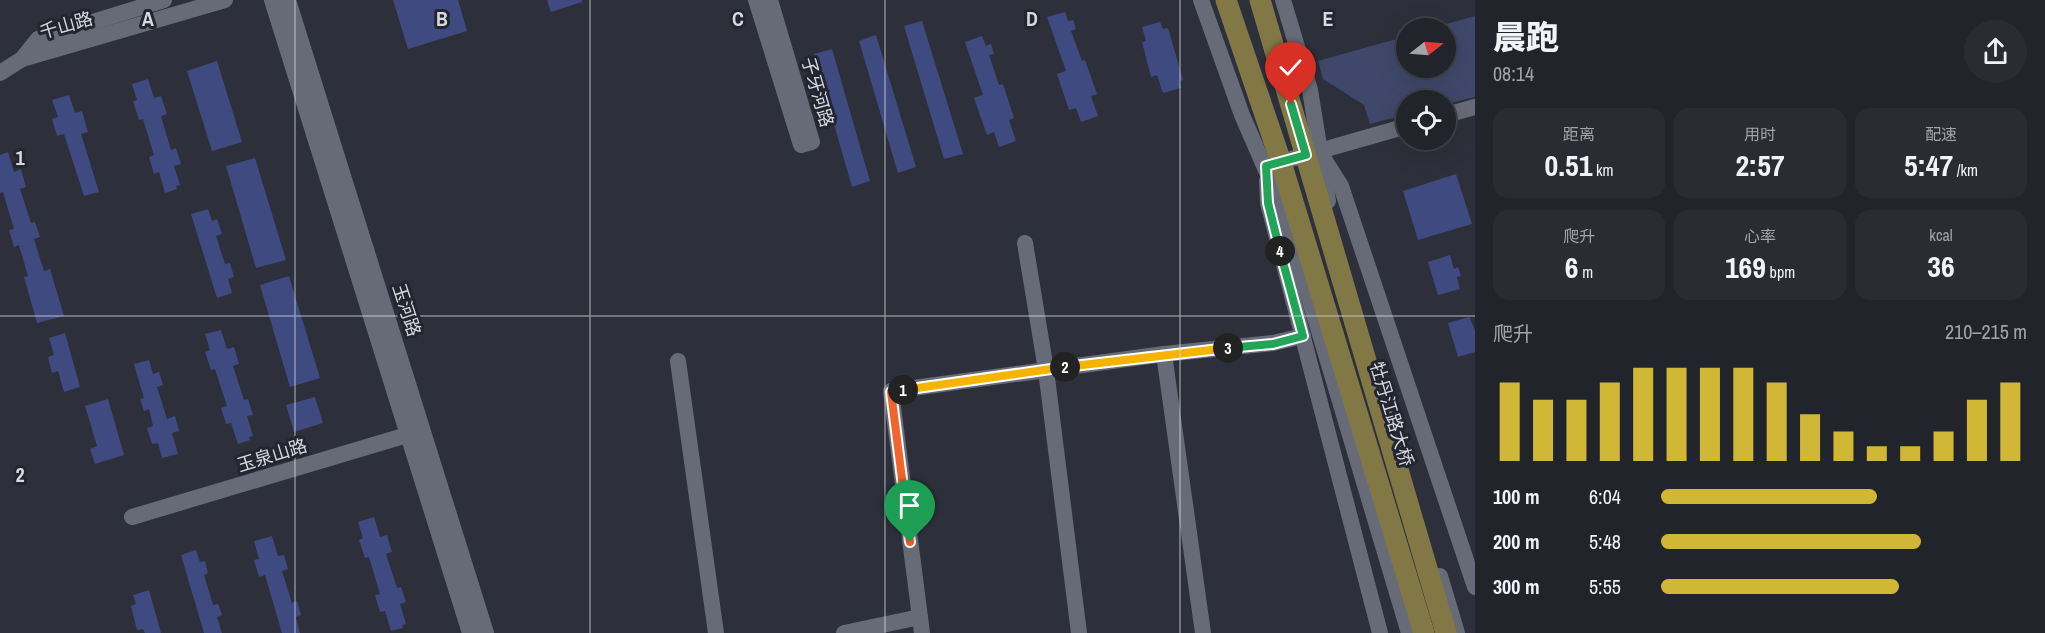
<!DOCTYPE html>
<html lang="zh">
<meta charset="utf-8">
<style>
body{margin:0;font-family:"Archivo Narrow","Noto Sans SC",sans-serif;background:#2a2c34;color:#f1f3f6;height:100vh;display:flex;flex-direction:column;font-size:22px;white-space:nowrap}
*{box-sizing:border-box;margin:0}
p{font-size:20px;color:#a2a4a9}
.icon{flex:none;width:33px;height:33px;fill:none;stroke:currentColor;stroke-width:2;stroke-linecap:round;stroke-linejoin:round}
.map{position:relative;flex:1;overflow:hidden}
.drawer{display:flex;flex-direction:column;background:#22242c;width:570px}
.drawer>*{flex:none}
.needle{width:39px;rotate:73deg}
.fabs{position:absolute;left:1396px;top:18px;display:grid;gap:12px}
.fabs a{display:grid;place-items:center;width:60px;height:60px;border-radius:50%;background:#22242c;box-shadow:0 6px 24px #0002,0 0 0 2px #3f4148;font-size:30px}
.pin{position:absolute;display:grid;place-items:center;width:51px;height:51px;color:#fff;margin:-62px -26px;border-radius:50% 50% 50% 0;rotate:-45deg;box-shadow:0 0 6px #0007}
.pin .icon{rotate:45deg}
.km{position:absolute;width:30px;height:30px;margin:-15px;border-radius:50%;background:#222;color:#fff;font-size:16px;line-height:30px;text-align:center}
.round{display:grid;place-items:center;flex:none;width:63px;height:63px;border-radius:32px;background:#2a2c34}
.summary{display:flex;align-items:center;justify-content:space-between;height:102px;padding:0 18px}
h1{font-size:33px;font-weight:800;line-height:45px}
.stats{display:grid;grid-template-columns:repeat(3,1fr);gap:9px;height:102px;padding:6px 18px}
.stats div{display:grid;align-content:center;border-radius:15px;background:#2a2c34;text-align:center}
.stats b{font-size:30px;font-weight:800}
.stats small{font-size:16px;font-weight:400}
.stats p{font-size:16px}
.chart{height:168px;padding:12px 18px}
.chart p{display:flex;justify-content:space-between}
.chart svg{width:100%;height:108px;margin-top:6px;stroke:#d1b736;stroke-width:6}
ul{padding:0 18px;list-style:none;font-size:20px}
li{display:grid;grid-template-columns:96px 72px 1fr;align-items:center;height:45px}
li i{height:15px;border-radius:8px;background:#d1b736}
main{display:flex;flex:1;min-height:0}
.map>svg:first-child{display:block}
.green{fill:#3f486a}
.building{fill:#3f4a80}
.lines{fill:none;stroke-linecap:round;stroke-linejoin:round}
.minor{stroke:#676b77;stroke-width:16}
.major{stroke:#817845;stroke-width:21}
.split-1-casing{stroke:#fff;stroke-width:12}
.split-2-casing{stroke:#fff;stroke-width:12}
.split-3-casing{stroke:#fff;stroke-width:12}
.split-4-casing{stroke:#fff;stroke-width:12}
.split-5-casing{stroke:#fff;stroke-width:12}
.split-1{stroke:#f0652b;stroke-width:8}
.split-2{stroke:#f5b400;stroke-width:8}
.split-3{stroke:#f5b400;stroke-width:8}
.split-4{stroke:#22a559;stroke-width:8}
.split-5{stroke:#22a559;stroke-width:8}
.grid{fill:none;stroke:#d7d9e0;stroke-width:1.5;stroke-opacity:0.55}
.labels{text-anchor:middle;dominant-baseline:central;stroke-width:6;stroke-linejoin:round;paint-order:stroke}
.street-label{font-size:18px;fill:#d7d9e0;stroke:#232630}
.grid-label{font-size:20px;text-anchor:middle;font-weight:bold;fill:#d7d9e0;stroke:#232630;stroke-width:6;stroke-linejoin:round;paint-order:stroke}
</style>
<main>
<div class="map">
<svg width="1475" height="633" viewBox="0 0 1475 633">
<rect width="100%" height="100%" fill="#2d303a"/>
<polygon class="green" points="1475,16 1475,97 1446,104 1446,100 1407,100 1407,114 1370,124 1364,105 1323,79 1318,61 1407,36 1407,68 1446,68 1446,28 1432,28"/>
<g class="building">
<polygon points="393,0 458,0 467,31 408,49"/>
<polygon points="547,0 582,0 582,2 551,12"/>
<polygon points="1065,12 1068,21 1073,20 1076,29 1071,31 1082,61 1085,60 1097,94 1091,96 1098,116 1081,122 1076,108 1069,110 1057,74 1066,71 1047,17"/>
<polygon points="922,21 963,154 944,159 904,26"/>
<polygon points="1160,22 1163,29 1168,28 1183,80 1180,81 1181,88 1163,93 1157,75 1151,77 1142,42 1146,41 1142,27"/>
<polygon points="876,35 916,167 898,173 859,41"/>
<polygon points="982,36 986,46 991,44 994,54 989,55 999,85 1003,84 1014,118 1009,120 1016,141 999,147 994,132 987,135 974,98 983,95 965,42"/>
<polygon points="832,49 870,181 852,187 814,54"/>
<polygon points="217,61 242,142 212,151 187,71"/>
<polygon points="148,79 154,98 161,96 167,114 161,116 171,150 176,148 181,164 174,166 180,185 176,186 177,189 165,193 159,172 154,174 149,157 154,155 143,119 139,120 133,101 137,100 132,84"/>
<polygon points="69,95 75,113 82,111 88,132 81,134 99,192 84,196 64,134 57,136 52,119 58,117 52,100"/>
<polygon points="8,152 14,172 21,169 26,187 20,189 31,223 35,222 40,237 34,239 44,271 50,269 64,316 37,323 24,277 28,276 19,245 14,247 9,230 14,229 3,192 0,193 0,155"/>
<polygon points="255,158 286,260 256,268 226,166"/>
<polygon points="1456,174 1472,224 1418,240 1403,191"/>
<polygon points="208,209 212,221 217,219 222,234 216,236 225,264 230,263 234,277 228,279 232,293 217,298 191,214"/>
<polygon points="1450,255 1454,269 1458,267 1461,276 1457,277 1460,289 1438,295 1428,262"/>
<polygon points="289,276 320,378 290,387 260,285"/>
<polygon points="1469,317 1475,330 1475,352 1458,357 1448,323"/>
<polygon points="221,330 227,349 234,347 239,364 233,366 244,400 248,399 253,415 247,416 253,436 249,437 250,440 238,444 231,423 226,424 221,408 227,406 215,369 211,370 205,352 210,350 205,334"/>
<polygon points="65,333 80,387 64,392 58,371 52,373 48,357 54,355 49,338"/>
<polygon points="149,360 153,374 159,372 163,385 157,387 167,419 175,416 179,431 172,433 178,454 162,458 158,443 152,444 147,428 153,426 149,409 144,411 140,399 144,398 134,364"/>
<polygon points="315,397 323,423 294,432 286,405"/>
<polygon points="108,399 124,455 95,464 90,449 97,446 85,406"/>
<polygon points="374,517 380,537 387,535 392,552 386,554 397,588 401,587 406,602 400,604 406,624 402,625 403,628 391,631 385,611 380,612 375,595 380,594 369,557 365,558 359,540 363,538 358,522"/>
<polygon points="272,536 278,556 284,555 288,569 282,571 292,603 297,601 301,615 296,617 300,633 282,633 265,575 259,577 254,560 259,559 254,541"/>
<polygon points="196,550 200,562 205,561 208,573 204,575 213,605 218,604 222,615 217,617 222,633 204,633 181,555"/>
<polygon points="149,590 161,633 145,633 143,629 137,630 131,606 136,604 133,595"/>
</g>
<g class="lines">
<g class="minor">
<polyline points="272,0 470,633"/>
<polyline points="288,0 486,633"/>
<polyline points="756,0 801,145 812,142 770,0"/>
<polyline points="1201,0 1242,115 1282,207 1409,633"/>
<polyline points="1283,0 1310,90 1328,201"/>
<polyline points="22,59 38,39 164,0"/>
<polyline points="0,73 22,59 225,0"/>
<polyline points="1446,115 1475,107"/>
<polyline points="1324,159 1341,186 1475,587"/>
<polyline points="1270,165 1407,126"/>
<polyline points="1267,181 1268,203 1380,633"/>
<polyline points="1025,243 1046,370 1079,633"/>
<polyline points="1164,354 1203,633"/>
<polyline points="678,361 716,633"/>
<polyline points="132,517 417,432"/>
<polyline points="1440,576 1457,633"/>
<polyline points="844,633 920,617"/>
<polyline points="922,633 891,391 1164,354 1273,343 1303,336"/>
</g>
<g class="major">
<polyline points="1226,0 1281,162 1424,633"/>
<polyline points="1260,0 1446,633"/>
</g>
</g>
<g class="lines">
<defs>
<polyline id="split-1" points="903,390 891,392 910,542"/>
<polyline id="split-2" points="903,390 1065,367"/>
<polyline id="split-3" points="1065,367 1228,348"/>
<polyline id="split-4" points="1228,348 1273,344 1303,336 1280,251"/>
<polyline id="split-5" points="1280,251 1268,203 1266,166 1306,155 1291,104"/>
</defs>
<use href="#split-1" class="split-1-casing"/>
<use href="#split-2" class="split-2-casing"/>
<use href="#split-3" class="split-3-casing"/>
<use href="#split-4" class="split-4-casing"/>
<use href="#split-5" class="split-5-casing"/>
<use href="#split-1" class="split-1"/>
<use href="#split-2" class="split-2"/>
<use href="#split-3" class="split-3"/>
<use href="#split-4" class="split-4"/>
<use href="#split-5" class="split-5"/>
</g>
<path class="grid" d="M295,0V633M590,0V633M885,0V633M1180,0V633M0,316H1475"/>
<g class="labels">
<g class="street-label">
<text transform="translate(66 25) rotate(-16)">千山路</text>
<text transform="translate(818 92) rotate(74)">子牙河路</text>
<text transform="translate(407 310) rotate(72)">玉河路</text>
<text transform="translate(1392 414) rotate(73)">牡丹江路大桥</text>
<text transform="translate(272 455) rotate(-17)">玉泉山路</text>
</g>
</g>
<g class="grid-label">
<text x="148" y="26">A</text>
<text x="442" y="26">B</text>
<text x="738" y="26">C</text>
<text x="1032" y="26">D</text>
<text x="1328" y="26">E</text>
<text x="20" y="165">1</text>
<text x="20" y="482">2</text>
</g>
</svg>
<div class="fabs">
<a><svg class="needle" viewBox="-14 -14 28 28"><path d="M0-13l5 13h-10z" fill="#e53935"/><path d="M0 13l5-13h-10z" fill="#a2a4a9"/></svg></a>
<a><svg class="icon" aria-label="locate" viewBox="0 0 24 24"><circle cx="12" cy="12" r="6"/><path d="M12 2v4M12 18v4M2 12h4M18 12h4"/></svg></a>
</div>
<div class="pin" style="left:910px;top:542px;background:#1e9e55"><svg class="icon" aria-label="arrive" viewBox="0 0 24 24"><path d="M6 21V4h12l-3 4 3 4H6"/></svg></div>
<div class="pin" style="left:1291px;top:104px;background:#d93025"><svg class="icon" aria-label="check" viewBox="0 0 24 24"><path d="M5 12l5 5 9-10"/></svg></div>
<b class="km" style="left:903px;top:390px">1</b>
<b class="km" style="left:1065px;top:367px">2</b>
<b class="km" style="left:1228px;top:348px">3</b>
<b class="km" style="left:1280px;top:251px">4</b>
</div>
<section class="drawer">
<div class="summary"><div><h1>晨跑</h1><p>08:14</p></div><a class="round"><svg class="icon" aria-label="share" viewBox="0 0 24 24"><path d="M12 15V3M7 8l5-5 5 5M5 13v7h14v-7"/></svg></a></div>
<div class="stats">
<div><p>距离</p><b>0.51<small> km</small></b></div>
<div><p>用时</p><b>2:57</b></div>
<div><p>配速</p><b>5:47<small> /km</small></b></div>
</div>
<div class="stats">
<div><p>爬升</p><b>6<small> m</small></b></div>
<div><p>心率</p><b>169<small> bpm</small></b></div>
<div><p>kcal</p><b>36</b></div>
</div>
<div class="chart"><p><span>爬升</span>210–215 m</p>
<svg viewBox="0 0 160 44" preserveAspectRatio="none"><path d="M5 44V12M15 44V19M25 44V19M35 44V12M45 44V6M55 44V6M65 44V6M75 44V6M85 44V12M95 44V25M105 44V32M115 44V38M125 44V38M135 44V32M145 44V19M155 44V12"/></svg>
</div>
<ul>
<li><b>100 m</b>6:04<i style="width:59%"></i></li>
<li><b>200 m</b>5:48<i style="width:71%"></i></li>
<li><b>300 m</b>5:55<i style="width:65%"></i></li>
</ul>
</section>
</main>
